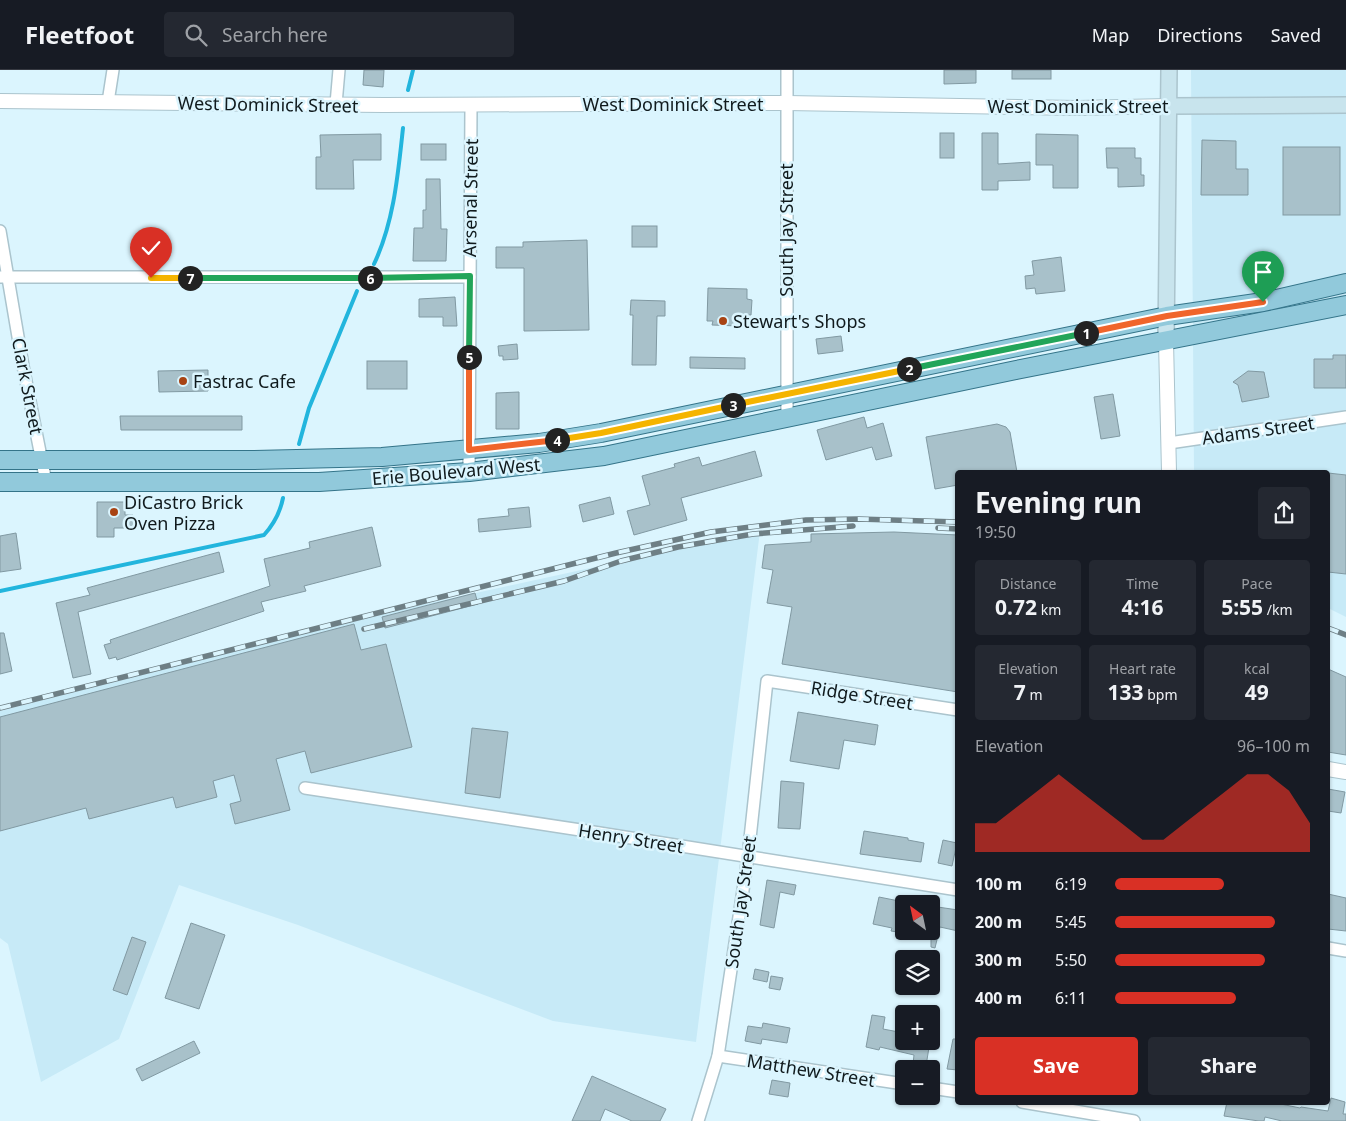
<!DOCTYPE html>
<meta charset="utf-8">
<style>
body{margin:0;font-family:"Noto Sans",sans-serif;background:#242831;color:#f1f3f6;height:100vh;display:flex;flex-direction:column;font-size:19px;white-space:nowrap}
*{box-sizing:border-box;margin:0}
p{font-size:16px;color:#9ea1a6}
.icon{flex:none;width:28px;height:28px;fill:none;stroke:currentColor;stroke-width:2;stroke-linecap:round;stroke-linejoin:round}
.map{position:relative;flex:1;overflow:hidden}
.sheet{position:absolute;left:955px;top:400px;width:375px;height:635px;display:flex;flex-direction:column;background:#171b24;border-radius:5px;box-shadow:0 1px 4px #0004}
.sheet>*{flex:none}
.needle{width:32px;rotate:327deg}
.tools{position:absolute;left:895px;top:825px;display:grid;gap:10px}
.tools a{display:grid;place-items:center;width:45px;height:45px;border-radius:5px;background:#171b24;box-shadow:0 1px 4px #0004;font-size:25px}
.pin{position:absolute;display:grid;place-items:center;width:42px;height:42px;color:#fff;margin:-51px -21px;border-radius:50% 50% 50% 0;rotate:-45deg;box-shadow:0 0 5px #0007}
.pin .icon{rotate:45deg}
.km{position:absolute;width:25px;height:25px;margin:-12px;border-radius:50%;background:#222;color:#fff;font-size:14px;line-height:25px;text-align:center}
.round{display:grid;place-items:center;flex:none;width:52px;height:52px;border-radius:5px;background:#242831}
.overview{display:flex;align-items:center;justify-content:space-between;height:85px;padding:0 20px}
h1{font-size:28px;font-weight:700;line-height:38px}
.metrics{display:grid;grid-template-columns:repeat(3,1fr);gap:8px;height:85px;padding:5px 20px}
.metrics div{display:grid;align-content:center;border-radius:5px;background:#242831;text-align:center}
.metrics b{font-size:21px;font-weight:700}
.metrics small{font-size:14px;font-weight:400}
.metrics p{font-size:14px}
.chart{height:140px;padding:10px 20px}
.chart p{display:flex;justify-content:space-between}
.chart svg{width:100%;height:90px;margin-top:5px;fill:#d93025;opacity:.7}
.cta{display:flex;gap:10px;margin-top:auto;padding:10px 20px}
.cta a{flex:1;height:58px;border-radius:5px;background:#d93025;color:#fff;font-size:20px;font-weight:700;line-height:58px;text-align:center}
.cta a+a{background:#242831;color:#f1f3f6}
ul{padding:0 20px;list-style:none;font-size:16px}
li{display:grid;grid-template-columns:80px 60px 1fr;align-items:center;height:38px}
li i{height:12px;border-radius:6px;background:#d93025}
header{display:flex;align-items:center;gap:30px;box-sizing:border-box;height:70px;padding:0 25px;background:#171b24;border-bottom:1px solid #363941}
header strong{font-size:24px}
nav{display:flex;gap:28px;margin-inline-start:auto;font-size:18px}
.search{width:350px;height:45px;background:#242831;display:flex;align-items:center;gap:12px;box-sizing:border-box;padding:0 18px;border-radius:5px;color:#9ea1a6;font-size:19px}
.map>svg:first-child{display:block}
.built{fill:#c7eaf7}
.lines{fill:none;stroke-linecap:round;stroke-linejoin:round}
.stream{stroke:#22b5dd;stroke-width:4}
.building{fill:#a8c1ca;stroke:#8199a2}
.minor-casing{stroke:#abc4cd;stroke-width:14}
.tertiary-casing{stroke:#abc4cd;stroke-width:16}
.secondary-casing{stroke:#abc4cd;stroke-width:18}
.primary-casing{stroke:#347489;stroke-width:20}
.minor{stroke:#fff;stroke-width:11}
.tertiary{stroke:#fff;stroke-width:14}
.secondary{stroke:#c8e4ed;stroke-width:15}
.primary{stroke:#91c9db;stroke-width:18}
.rail-casing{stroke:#6e7f85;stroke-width:5.5}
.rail{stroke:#dbf5fe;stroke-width:4;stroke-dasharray:11;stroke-linecap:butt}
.split-1-casing{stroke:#fff;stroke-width:10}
.split-2-casing{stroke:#fff;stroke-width:10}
.split-3-casing{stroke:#fff;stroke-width:10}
.split-4-casing{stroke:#fff;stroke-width:10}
.split-5-casing{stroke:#fff;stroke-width:10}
.split-6-casing{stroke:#fff;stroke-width:10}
.split-7-casing{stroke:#fff;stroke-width:10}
.split-8-casing{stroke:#fff;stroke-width:10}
.split-1{stroke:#f0652b;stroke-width:6}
.split-2{stroke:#22a559;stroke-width:6}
.split-3{stroke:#f5b400;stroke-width:6}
.split-4{stroke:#f5b400;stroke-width:6}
.split-5{stroke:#f0652b;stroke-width:6}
.split-6{stroke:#22a559;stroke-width:6}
.split-7{stroke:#22a559;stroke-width:6}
.split-8{stroke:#f5b400;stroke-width:6}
.poi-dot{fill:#a84313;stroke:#dbf5fe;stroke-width:2}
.labels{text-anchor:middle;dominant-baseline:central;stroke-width:5;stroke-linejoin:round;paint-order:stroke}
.street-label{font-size:18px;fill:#101a1d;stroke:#dbf5fe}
.poi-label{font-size:18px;fill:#101a1d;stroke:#dbf5fe;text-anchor:start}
</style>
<header>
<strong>Fleetfoot</strong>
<div class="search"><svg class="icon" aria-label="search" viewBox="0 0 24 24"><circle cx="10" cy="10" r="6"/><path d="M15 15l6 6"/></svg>Search here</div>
<nav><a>Map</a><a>Directions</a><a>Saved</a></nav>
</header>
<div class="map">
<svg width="1346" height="1051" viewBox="0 0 1346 1051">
<rect width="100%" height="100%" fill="#dbf5fe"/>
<g class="built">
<polygon points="1191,0 1346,0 1346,547 1328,538 1328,402 1194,402"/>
<polygon points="760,461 696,972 553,951 298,855 179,815 119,969 41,1012 8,874 0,868 0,641 375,545"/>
</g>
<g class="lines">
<g class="stream">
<polyline points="408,20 413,0"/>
<path d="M374,194C394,152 398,104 403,58"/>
<polyline points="299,374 309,338 357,221"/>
<path d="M0,521L264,465C274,454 280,443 283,428"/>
</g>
</g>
<g class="building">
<polygon points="364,0 384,0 383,17 363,15"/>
<polygon points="944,0 976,0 976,13 944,14"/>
<rect x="1012" y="0" width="39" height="9"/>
<rect x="940" y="63" width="14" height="25"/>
<polygon points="982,63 998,63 998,94 1030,92 1030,110 998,111 998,120 982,120"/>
<polygon points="381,64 381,90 353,90 354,119 316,119 316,87 321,87 320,65"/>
<polygon points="1036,64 1078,65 1078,118 1053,118 1053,95 1036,95"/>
<polygon points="1202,70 1236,71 1236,99 1248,99 1248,125 1201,125"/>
<rect x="421" y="74" width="25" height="16"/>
<rect x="1283" y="77" width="57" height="68"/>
<polygon points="1106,78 1135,78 1135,88 1141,88 1141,105 1144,105 1144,116 1118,117 1118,98 1107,98"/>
<polygon points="426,109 440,109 441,159 447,159 446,191 413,191 414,158 423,158 423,140 426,140"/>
<rect x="632" y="156" width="25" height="21"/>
<polygon points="587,170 589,260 524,261 524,198 496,198 496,177 523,177 523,172"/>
<polygon points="1061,187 1065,221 1036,224 1035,218 1026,219 1025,206 1034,205 1032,191"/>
<polygon points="708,218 747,219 747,229 752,230 751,245 747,245 747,253 740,252 739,256 712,255 713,251 707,251"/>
<polygon points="455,227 457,256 443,256 443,247 419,247 419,229"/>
<polygon points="631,230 665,231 665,246 657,246 656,295 632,295 633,245 630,245"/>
<polygon points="841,266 843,281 818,284 816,269"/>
<polygon points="517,274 518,289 503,290 503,286 499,286 498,276"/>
<polygon points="1333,285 1346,285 1346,318 1314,318 1314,289 1333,289"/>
<polygon points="690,287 745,288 745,299 690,298"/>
<rect x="367" y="291" width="40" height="28"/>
<polygon points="208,300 208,321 159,322 158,301"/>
<polygon points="1248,301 1264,302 1269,327 1242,332 1238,315 1233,312"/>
<polygon points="519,322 519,359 496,359 496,323"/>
<polygon points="1113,324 1120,366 1101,369 1094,327"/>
<polygon points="120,346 242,346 242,360 121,360"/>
<polygon points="864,347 867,358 883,353 892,386 876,390 872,377 826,390 817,360"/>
<polygon points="997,354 1006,357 1010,362 1017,402 958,402 958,415 935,419 926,367"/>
<polygon points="755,381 762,406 681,428 687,450 634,465 627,441 650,435 642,406 675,397 674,394 699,387 702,396"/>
<polygon points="1328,403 1346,405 1346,504 1328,502"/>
<polygon points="610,427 614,444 583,452 579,435"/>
<polygon points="97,432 125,432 125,445 133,445 133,458 114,458 114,467 97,467"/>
<polygon points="529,437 531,457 479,462 478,449 509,446 508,439"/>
<polygon points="372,457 381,496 304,516 306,521 261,532 264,541 117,590 116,587 109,589 104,575 111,573 110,570 270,516 264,489 310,478 309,472"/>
<polygon points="894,462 958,465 958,622 782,594 792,537 767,533 773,500 762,498 765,475 811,472 811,464"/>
<polygon points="16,463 21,499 0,502 0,466"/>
<polygon points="219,482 224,502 78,542 91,604 73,608 56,533 90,525 87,518"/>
<polygon points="475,523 478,534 385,558 382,547"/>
<polygon points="354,554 361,580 386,574 412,677 311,703 305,681 276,689 290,740 235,754 230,734 241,731 234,705 213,711 217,727 176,738 173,727 89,749 86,738 0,761 0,647"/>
<polygon points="0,563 4,563 12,601 0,604"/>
<polygon points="1328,599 1346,607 1346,685 1328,682"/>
<polygon points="798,642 878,655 875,675 844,670 839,699 790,691"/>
<polygon points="472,658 508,662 500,728 465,723"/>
<polygon points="781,711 804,713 800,759 778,758"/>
<polygon points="1328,719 1345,722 1341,743 1328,741"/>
<polygon points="864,761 908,768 908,770 924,773 921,792 860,784"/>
<polygon points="943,770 957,773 952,796 938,793"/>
<polygon points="767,810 796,815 794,825 780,822 774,858 760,855"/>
<polygon points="1328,824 1346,828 1346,861 1328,859"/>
<polygon points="879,827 904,832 904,863 891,861 892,858 873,854"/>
<polygon points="931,836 958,840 958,861 940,857 935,878 931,877"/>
<polygon points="191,853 225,865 199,939 165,928"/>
<polygon points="132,867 146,872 127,925 113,920"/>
<polygon points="755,899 769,902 767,912 753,909"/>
<polygon points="771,906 783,908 780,920 769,918"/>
<polygon points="872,945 885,947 883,959 904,963 904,971 930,971 926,996 913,994 914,985 880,977 879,980 866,977"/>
<polygon points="763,953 790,958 787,973 762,969 761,974 745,971 748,956 762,958"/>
<polygon points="953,969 958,969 958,1000 947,999"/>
<polygon points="194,971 200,983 142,1011 136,999"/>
<polygon points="592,1006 666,1039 660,1051 632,1051 605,1039 600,1051 572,1051"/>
<polygon points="772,1010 790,1013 788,1027 769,1024"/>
<polygon points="1331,1028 1345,1032 1343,1044 1346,1044 1346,1051 1282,1051 1265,1047 1264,1051 1259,1051 1224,1046 1227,1032 1271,1032 1300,1038 1301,1037 1328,1041"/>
</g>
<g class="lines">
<defs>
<g id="minor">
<polyline points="787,0 787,348"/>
<polyline points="108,32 113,0"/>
<polyline points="336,34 339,0"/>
<polyline points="0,161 23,296 46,412"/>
<polyline points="0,207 470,207"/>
<polyline points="1169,373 1346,347"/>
<polyline points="469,402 471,35"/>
<polyline points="305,718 587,761 958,820"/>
<polyline points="1328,878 1346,881"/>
<polyline points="718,986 904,1014"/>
<polyline points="931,1018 958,1022"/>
<polyline points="1022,1032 1134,1051"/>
<polyline points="698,1051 718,986 748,787 767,611 958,640"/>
</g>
<g id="tertiary">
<polyline points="0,31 384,35 787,33 1078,38 1168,36"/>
<polyline points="1166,271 1169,402"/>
<polyline points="1328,699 1346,702"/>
</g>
<g id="secondary">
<polyline points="1168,36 1346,35"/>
<polyline points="1166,271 1169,0"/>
</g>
<g id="primary">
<polyline points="0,390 252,390 382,387 539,373 601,363 1167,246 1263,232 1346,213"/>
<polyline points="0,412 319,412 469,402 604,386 1016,300 1346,235"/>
</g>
</defs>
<use href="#minor" class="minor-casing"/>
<use href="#tertiary" class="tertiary-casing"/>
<use href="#secondary" class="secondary-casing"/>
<use href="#primary" class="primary-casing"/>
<use href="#minor" class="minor"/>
<use href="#tertiary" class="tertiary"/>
<use href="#secondary" class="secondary"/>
<use href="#primary" class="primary"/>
<defs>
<g id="rail">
<polyline points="938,458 958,459"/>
<polyline points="1328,558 1346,565"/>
<polyline points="364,559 564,511 621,491 678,477 753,464 853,456"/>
<polyline points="0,638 616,483 711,462 806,450 858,449 958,452"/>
</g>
</defs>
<use href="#rail" class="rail-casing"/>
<use href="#rail" class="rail"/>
</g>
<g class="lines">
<defs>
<polyline id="split-1" points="1086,263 1167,246 1263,232"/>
<polyline id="split-2" points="909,299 1086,263"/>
<polyline id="split-3" points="733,335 909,299"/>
<polyline id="split-4" points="557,370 601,363 733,335"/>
<polyline id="split-5" points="469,287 469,380 557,370"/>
<polyline id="split-6" points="370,208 470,206 469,287"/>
<polyline id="split-7" points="190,208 370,208"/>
<polyline id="split-8" points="151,208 190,208"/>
</defs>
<use href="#split-1" class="split-1-casing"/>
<use href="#split-2" class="split-2-casing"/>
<use href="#split-3" class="split-3-casing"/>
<use href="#split-4" class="split-4-casing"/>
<use href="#split-5" class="split-5-casing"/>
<use href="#split-6" class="split-6-casing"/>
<use href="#split-7" class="split-7-casing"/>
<use href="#split-8" class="split-8-casing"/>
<use href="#split-1" class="split-1"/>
<use href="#split-2" class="split-2"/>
<use href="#split-3" class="split-3"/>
<use href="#split-4" class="split-4"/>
<use href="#split-5" class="split-5"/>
<use href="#split-6" class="split-6"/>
<use href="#split-7" class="split-7"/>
<use href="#split-8" class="split-8"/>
</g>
<g class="poi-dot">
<circle cx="723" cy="251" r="5"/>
<circle cx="183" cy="311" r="5"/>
<circle cx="114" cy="442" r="5"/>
</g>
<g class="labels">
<g class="street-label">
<text transform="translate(268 34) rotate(1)">West Dominick Street</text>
<text x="673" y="34">West Dominick Street</text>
<text x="1078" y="36">West Dominick Street</text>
<text transform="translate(470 128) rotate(-89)">Arsenal Street</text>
<text transform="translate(786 160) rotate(-90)">South Jay Street</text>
<text transform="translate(28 316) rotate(79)">Clark Street</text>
<text transform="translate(1258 360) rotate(-8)">Adams Street</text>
<text transform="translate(456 401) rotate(-5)">Erie Boulevard West</text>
<text transform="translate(862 625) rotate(9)">Ridge Street</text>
<text transform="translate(631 768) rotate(9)">Henry Street</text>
<text transform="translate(740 832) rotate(-82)">South Jay Street</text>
<text transform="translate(811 1000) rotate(9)">Matthew Street</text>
</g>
<g class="poi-label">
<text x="733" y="251">Stewart's Shops</text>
<text x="193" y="311">Fastrac Cafe</text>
<text x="124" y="432">DiCastro Brick<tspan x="124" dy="21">Oven Pizza</tspan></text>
</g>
</g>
</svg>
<div class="tools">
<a><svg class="needle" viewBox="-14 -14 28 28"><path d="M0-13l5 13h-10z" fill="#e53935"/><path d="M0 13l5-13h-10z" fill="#9ea1a6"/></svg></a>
<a><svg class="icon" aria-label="layers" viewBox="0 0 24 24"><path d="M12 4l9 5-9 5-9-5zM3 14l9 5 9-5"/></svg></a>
<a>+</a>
<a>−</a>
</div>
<div class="pin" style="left:1263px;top:232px;background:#1e9e55"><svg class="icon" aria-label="arrive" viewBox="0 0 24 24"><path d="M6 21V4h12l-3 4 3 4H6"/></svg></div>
<div class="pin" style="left:151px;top:208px;background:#d93025"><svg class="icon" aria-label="check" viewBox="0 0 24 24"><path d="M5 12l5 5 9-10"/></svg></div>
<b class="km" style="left:1086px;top:263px">1</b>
<b class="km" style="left:909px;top:299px">2</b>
<b class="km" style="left:733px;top:335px">3</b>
<b class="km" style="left:557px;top:370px">4</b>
<b class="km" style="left:469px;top:287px">5</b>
<b class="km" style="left:370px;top:208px">6</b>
<b class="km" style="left:190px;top:208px">7</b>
<section class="sheet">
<div class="overview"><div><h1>Evening run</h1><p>19:50</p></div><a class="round"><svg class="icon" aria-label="share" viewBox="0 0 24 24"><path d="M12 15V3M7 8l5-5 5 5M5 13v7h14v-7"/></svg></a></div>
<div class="metrics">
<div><p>Distance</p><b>0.72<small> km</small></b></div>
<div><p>Time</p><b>4:16</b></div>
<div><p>Pace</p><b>5:55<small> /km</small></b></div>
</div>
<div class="metrics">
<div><p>Elevation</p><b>7<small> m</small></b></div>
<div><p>Heart rate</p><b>133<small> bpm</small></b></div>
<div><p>kcal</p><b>49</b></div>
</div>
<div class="chart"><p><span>Elevation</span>96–100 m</p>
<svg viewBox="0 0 160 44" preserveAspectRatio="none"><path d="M0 44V30L10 30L20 22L30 14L40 6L50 14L60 22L70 30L80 38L90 38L100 30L110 22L120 14L130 6L140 6L150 14L160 30V44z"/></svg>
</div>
<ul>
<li><b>100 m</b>6:19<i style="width:56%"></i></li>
<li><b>200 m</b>5:45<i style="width:82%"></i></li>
<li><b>300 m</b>5:50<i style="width:77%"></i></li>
<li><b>400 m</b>6:11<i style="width:62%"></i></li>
</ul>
<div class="cta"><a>Save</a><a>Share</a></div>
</section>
</div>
